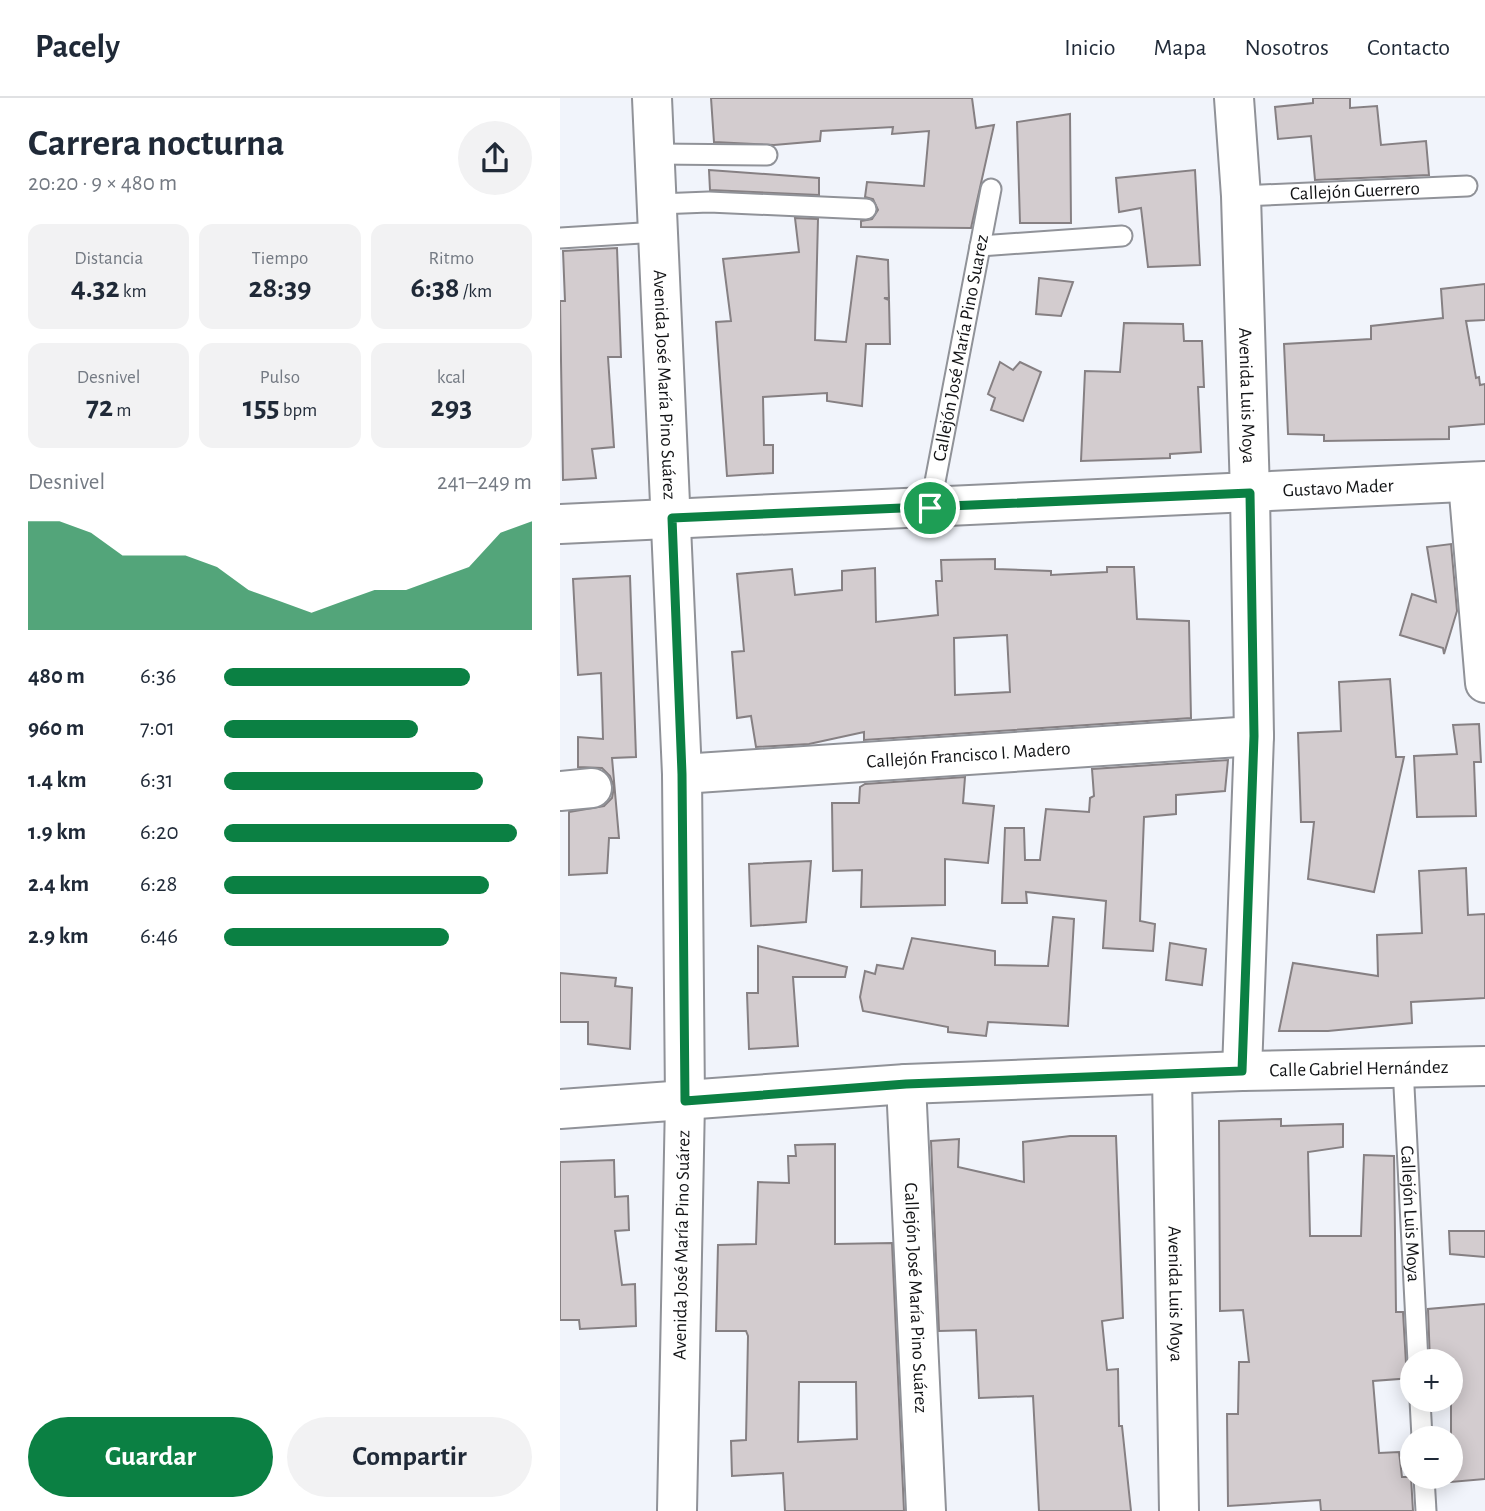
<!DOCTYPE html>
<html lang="es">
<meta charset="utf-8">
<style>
body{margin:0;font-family:"Alegreya Sans",sans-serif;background:#f2f2f3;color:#1f2937;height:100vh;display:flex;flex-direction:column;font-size:26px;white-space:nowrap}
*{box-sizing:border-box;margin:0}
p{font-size:23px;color:#747a83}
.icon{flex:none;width:38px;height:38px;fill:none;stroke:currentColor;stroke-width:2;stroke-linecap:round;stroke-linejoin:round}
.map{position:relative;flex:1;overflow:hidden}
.panel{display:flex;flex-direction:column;background:#fff;width:560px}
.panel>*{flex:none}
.controls{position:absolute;left:840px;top:1251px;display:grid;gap:14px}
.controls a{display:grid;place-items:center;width:63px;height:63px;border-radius:50%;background:#fff;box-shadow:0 4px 18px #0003;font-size:35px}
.pin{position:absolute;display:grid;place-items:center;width:60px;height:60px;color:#fff;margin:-30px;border:4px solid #fff;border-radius:50%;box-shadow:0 2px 7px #0007}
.round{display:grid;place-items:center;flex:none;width:74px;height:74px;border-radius:37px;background:#f2f2f3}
.summary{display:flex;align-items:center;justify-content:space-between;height:119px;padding:0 28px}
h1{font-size:38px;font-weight:700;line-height:52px}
.stats{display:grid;grid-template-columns:repeat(3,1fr);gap:10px;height:119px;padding:7px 28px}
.stats div{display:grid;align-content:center;border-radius:14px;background:#f2f2f3;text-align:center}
.stats b{font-size:30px;font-weight:700}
.stats small{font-size:19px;font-weight:400}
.stats p{font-size:19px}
.chart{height:196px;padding:14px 28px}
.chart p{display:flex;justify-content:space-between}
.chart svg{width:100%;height:126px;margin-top:7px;fill:#0b8043;opacity:.7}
.button{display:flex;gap:14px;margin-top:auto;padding:14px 28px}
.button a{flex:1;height:80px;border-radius:42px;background:#0b8043;color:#fff;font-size:28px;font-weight:700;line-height:80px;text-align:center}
.button a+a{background:#f2f2f3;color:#1f2937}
ul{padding:0 28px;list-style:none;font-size:23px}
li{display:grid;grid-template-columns:112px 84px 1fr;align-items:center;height:52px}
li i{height:18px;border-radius:9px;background:#0b8043}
header{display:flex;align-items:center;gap:42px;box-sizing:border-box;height:98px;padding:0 35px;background:#fff;border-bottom:2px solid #e0e1e3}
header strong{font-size:33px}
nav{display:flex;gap:38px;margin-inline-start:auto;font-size:24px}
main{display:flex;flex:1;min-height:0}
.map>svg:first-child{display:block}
.building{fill:#d3cccf;stroke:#868083;stroke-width:2;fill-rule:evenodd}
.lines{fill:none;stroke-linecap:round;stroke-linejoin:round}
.lane-casing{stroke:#909298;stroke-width:23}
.street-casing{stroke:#909298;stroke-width:42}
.secondary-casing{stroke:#909298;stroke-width:42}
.lane{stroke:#fff;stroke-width:19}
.street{stroke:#fff;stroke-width:38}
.secondary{stroke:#fff;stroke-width:38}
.route-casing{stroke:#fff;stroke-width:14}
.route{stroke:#0b8043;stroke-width:9}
.labels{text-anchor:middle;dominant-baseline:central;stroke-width:5;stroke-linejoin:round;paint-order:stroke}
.street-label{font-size:19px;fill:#131416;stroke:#fff}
</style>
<header>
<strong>Pacely</strong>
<nav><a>Inicio</a><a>Mapa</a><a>Nosotros</a><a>Contacto</a></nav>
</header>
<main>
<section class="panel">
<div class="summary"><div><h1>Carrera nocturna</h1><p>20:20 · 9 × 480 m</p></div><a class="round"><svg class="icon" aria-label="share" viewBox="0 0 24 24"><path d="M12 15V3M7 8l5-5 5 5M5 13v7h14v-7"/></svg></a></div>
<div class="stats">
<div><p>Distancia</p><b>4.32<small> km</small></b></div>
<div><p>Tiempo</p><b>28:39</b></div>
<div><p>Ritmo</p><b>6:38<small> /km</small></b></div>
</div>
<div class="stats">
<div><p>Desnivel</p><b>72<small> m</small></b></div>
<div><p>Pulso</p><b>155<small> bpm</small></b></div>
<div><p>kcal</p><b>293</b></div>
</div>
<div class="chart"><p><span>Desnivel</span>241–249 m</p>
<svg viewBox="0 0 160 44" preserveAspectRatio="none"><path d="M0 44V6L10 6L20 10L30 18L40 18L50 18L60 22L70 30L80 34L90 38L100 34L110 30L120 30L130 26L140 22L150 10L160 6V44z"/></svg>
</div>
<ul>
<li><b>480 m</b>6:36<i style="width:80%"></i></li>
<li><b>960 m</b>7:01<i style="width:63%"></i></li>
<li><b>1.4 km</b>6:31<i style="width:84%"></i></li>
<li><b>1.9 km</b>6:20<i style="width:95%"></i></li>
<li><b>2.4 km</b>6:28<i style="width:86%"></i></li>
<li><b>2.9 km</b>6:46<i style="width:73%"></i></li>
</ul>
<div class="button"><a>Guardar</a><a>Compartir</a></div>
</section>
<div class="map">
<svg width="925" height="1413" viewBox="0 0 925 1413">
<rect width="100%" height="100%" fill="#f1f4fb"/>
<g class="building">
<polygon points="151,0 412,0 416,30 434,27 411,130 301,129 301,123 312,121 318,112 313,101 305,99 307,84 364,88 369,33 332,36 333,29 261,33 260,43 214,47 154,44"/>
<polygon points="753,0 790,0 790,10 817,8 821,47 866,43 869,77 755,82 751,38 718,41 715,9 753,5"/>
<polygon points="510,16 511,125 460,125 457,24"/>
<polygon points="149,72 259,80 259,97 150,92"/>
<polygon points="635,72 640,167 588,169 581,110 559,114 556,80"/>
<polygon points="235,120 258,121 255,242 286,244 297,158 328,162 329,200 324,200 329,202 330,246 306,246 302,308 267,303 267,295 203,299 204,347 213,347 213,375 167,378 156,224 171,223 163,161 239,154"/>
<polygon points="57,150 61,259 48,259 54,349 32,351 36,380 3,382 0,203 5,203 3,153"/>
<polygon points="479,180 513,184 501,218 476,216"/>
<polygon points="925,186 925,222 906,223 916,280 919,279 920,287 925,286 925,326 889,329 889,341 764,343 764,337 728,336 724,246 811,241 811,228 883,220 881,191"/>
<polygon points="564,225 623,226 624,243 642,243 644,289 638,289 641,354 610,356 610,360 521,363 525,273 560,274"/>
<polygon points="440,264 453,272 460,264 481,274 463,323 431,312 435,300 428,296"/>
<polygon points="891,446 897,513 884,556 883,550 840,537 852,496 876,504 867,449"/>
<path d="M435,461V471L491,473V477L547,474V469H574L577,521L629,523L631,620L304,642V634L249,646L196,649L191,618L177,620L172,554L184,553L177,476L232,471L235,497L282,492V473L315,470L316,524L378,517L376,483H382L381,462ZM447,537L450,594L395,597L394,540Z"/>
<polygon points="70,478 76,659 52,660 59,740 49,740 47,775 9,777 9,714 44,708 52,700 54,689 50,678 42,670 18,669 18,639 43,641 41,575 18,577 13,481"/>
<polygon points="830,581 836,659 844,659 814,794 748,781 754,724 741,724 738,635 781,633 779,584"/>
<polygon points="919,626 921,664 914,664 916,718 857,719 854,658 897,656 893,627"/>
<polygon points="668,662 665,693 616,697 616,716 584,719 580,823 595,826 593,853 543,850 546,803 466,794 467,805 442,805 445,730 464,730 465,762 480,762 486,711 529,714 530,700 534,698 532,671"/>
<polygon points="405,679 403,705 434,708 428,765 385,761 385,807 301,809 302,772 273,773 272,705 299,705 300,689 305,686"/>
<polygon points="251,763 246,824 191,828 189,766"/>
<polygon points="906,770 908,817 925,816 925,900 851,904 852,925 768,933 719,933 733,865 818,878 817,837 862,835 859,773"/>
<polygon points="493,819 514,821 508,928 428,924 426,938 388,934 388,929 303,913 300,899 305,873 315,876 317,867 343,871 352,840 435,853 435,867 488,868"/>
<polygon points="610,845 646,851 642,887 606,882"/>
<polygon points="198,848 287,869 285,879 233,879 238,948 189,951 187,895 198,895"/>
<polygon points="0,875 56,880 55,888 72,890 70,951 28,946 28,924 0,924"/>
<polygon points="721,1021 721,1028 783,1026 783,1049 748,1054 750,1138 801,1138 804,1057 834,1058 836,1214 843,1214 846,1265 852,1280 813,1283 819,1355 839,1354 842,1379 851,1379 853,1413 761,1413 760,1402 668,1408 667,1316 678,1316 679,1264 689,1264 683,1212 660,1213 659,1023"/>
<polygon points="510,1038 556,1038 563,1220 542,1223 547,1272 558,1271 559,1328 562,1328 571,1413 479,1413 473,1298 419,1300 416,1232 379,1233 371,1043 399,1041 398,1069 464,1084 463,1044"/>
<path d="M275,1046V1146L332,1145L344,1413H225L223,1375L172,1378L171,1343L186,1342L188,1238L186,1233H156L158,1147L196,1146L198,1084L229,1085L228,1058H236L235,1047ZM239,1284H296L297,1341L238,1344Z"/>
<polygon points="54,1062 55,1099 68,1098 69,1132 55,1133 62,1187 75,1186 76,1228 20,1231 19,1222 0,1222 0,1064"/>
<polygon points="889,1133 925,1133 925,1159 890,1156"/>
<polygon points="925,1206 925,1381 891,1384 891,1264 870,1264 868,1211"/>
</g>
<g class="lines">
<defs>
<g id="lane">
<polyline points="95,56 207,57"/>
<path id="s1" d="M681,98L907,88"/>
<polyline points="98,106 149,104 306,111"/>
<polyline points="0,140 98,134"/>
<polyline points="420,148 562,138"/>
<path id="s2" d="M370,410L431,91"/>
<path id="s3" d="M843,969L858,1264"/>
<polyline points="860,1302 862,1340"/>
<polyline points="864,1379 866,1413"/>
</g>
<g id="street">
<path id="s4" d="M674,0L681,98L690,395L694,638L682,973"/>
<polyline points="908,384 925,585"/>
<path id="s5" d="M122,676L694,638"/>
<polyline points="0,693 32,690"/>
<path id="s6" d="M612,977L619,1413"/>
<path id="s7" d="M346,986L366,1413"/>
<path id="s8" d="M0,1011L346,986L682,973L925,968"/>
</g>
<g id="secondary">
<path id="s9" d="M92,0L122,676L125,1003L117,1413"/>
<path id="s10" d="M0,426L925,383"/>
</g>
</defs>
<use href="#lane" class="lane-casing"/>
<use href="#street" class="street-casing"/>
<use href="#secondary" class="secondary-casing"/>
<use href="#lane" class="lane"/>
<use href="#street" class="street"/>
<use href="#secondary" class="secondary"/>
</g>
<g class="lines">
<defs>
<polygon id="route" points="690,395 694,638 682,973 346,986 125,1003 122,676 112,420"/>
</defs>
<use href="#route" class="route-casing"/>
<use href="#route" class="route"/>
</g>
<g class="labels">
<g class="street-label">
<text stroke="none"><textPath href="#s1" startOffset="114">Callejón Guerrero</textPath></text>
<text stroke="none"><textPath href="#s2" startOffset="163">Callejón José María Pino Suarez</textPath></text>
<text stroke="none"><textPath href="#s9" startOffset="287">Avenida José María Pino Suárez</textPath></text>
<text stroke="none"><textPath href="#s4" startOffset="298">Avenida Luis Moya</textPath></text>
<text stroke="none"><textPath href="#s10" startOffset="779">Gustavo Mader</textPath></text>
<text stroke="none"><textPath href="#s5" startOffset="287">Callejón Francisco I. Madero</textPath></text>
<text stroke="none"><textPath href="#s8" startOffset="800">Calle Gabriel Hernández</textPath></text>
<text stroke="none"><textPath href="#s3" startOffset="147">Callejón Luis Moya</textPath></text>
<text transform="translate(122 1147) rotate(-89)">Avenida José María Pino Suárez</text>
<text stroke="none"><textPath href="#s6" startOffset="219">Avenida Luis Moya</textPath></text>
<text stroke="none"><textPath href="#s7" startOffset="214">Callejón José María Pino Suárez</textPath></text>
</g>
</g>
</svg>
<div class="controls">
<a>+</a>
<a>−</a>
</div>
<div class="pin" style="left:370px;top:410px;background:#1e9e55"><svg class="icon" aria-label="arrive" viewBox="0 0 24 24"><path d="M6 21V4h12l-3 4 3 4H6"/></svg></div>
</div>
</main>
